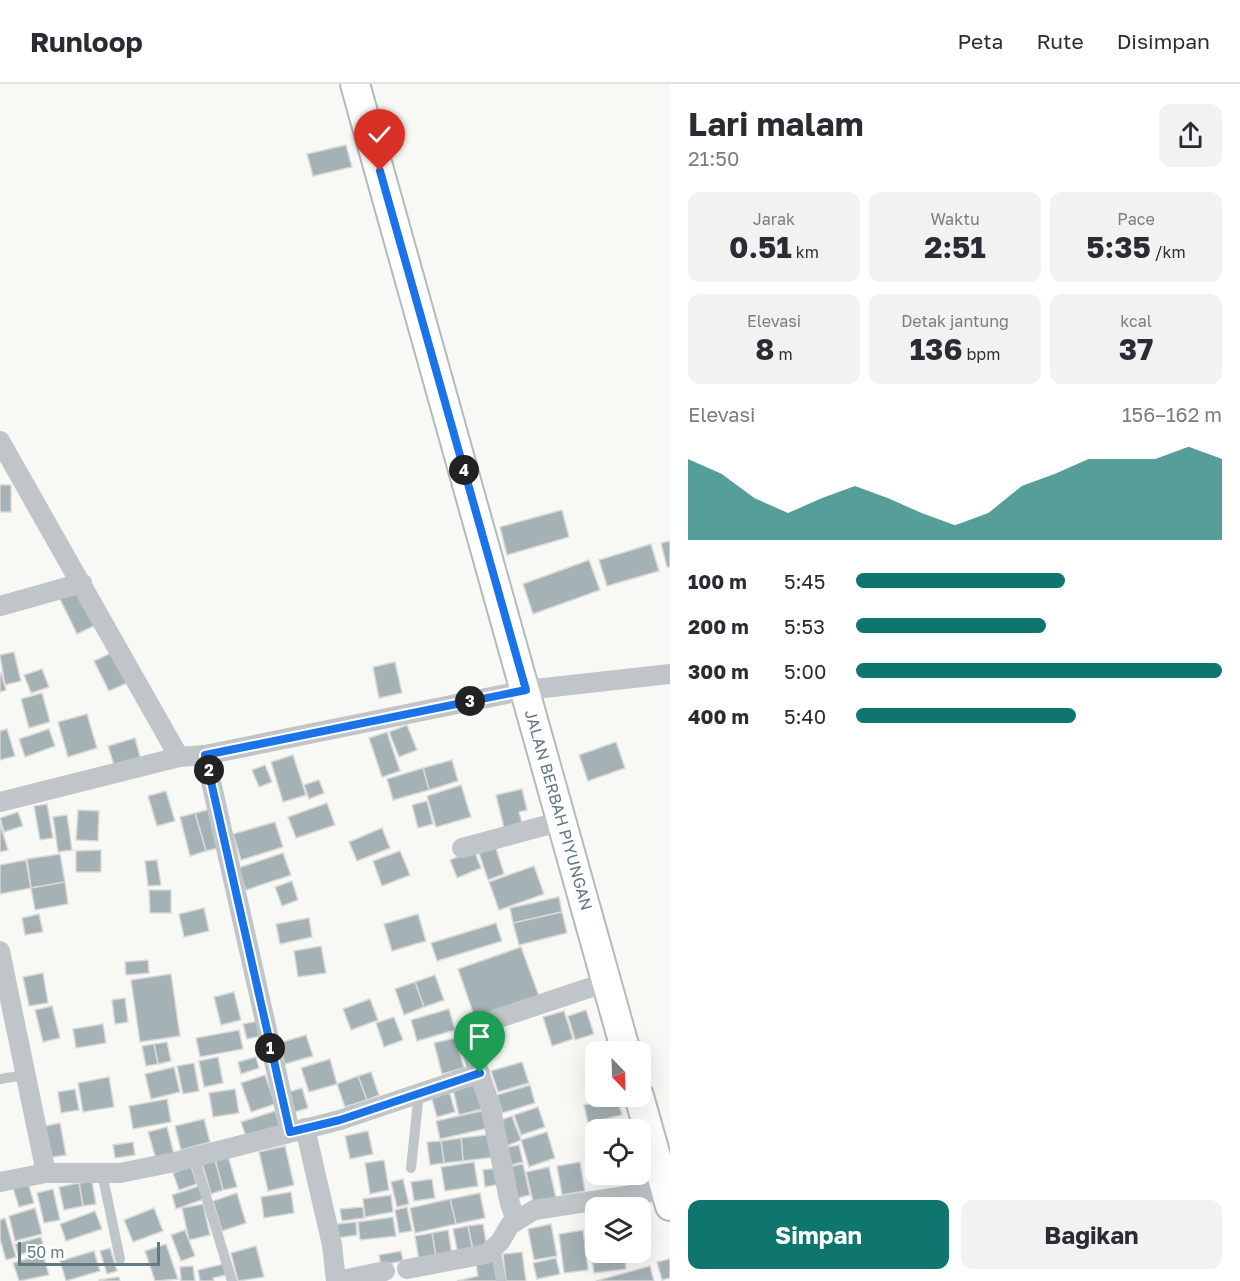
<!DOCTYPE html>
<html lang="id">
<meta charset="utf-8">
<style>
body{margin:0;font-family:"Golos Text",sans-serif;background:#f2f2f3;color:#2b2b33;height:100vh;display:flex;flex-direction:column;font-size:22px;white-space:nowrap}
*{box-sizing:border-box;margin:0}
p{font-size:20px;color:#7c7c81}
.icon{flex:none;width:33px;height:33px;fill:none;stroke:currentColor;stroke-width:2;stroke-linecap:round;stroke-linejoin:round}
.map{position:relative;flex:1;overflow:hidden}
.side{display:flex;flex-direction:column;background:#fff;width:570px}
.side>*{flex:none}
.needle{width:39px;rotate:157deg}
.fabs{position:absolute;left:585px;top:957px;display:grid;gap:12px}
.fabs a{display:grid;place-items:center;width:66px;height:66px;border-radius:12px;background:#fff;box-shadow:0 6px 24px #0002;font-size:30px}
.scale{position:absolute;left:18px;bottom:15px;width:142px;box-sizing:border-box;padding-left:6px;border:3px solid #627981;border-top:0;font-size:16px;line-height:21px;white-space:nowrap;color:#627981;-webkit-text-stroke:4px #fff;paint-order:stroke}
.pin{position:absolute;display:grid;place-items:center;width:51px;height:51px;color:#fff;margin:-62px -26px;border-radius:50% 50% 50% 0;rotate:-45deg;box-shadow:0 0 6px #0007}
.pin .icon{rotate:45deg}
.km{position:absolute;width:30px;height:30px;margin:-15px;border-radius:50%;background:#222;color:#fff;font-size:16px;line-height:30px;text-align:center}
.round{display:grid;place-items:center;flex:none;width:63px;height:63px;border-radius:12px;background:#f2f2f3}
.summary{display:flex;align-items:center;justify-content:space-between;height:102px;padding:0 18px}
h1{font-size:33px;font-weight:700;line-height:45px}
.figures{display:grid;grid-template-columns:repeat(3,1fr);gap:9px;height:102px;padding:6px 18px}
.figures div{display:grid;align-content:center;border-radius:12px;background:#f2f2f3;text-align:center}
.figures b{font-size:30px;font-weight:700}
.figures small{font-size:16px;font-weight:400}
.figures p{font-size:16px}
.chart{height:168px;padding:12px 18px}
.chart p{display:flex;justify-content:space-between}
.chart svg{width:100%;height:108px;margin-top:6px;fill:#0f766e;opacity:.7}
.button{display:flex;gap:12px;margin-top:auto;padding:12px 18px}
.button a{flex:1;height:69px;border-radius:12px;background:#0f766e;color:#fff;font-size:24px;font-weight:700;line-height:69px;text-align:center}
.button a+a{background:#f2f2f3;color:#2b2b33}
ul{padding:0 18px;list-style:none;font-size:20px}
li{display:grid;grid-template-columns:96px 72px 1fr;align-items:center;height:45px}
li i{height:15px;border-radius:8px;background:#0f766e}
header{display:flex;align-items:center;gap:36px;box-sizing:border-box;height:84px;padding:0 30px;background:#fff;border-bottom:2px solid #e1e1e2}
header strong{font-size:28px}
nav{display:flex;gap:33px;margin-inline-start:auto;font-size:21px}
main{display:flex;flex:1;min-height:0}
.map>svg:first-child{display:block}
.building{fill:#a5b2b5;stroke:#dad9d8;stroke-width:1.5}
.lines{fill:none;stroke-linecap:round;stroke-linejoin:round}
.secondary-casing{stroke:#b1babd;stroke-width:32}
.lane{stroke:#bfc5c8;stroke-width:10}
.street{stroke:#bfc5c8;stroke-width:20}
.secondary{stroke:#fff;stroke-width:28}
.route-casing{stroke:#fff;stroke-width:12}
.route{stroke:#1a73e8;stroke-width:8}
.labels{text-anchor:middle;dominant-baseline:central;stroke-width:6;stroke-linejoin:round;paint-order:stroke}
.street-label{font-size:16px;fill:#627981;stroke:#fff}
</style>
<header>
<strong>Runloop</strong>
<nav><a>Peta</a><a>Rute</a><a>Disimpan</a></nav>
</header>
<main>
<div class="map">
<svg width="670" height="1197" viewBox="0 0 670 1197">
<rect width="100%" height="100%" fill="#f8f8f5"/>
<g class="building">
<polygon points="346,61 352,83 313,92 307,70"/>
<rect x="0" y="401" width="11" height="27"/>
<polygon points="562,426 569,453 507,471 500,443"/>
<polygon points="670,457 670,483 667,483 661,459"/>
<polygon points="651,460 659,487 607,502 599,476"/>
<polygon points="589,476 600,506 533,530 523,500"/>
<polygon points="76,505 94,542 77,550 59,513"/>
<polygon points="14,568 21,597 5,601 0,571"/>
<polygon points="113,568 127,599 109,607 94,577"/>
<polygon points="395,578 402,609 379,614 373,583"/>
<polygon points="42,585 49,603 31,609 24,591"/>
<polygon points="1,589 6,606 0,608 0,590"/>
<polygon points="42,609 50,638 29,644 21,615"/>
<polygon points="87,630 97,664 68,673 58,638"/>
<polygon points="407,641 417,666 399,673 389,648"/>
<polygon points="7,645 15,672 0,676 0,647"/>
<polygon points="49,645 55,662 25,673 19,655"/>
<polygon points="387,648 400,687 382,693 369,654"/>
<polygon points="135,654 141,676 115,684 108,662"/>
<polygon points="616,658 625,684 588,697 579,671"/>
<polygon points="293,671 306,711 283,718 271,678"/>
<polygon points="452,676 458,697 429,706 423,684"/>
<polygon points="265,681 272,698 259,703 252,686"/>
<polygon points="423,684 429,706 393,716 387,695"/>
<polygon points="319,696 324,709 309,715 304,701"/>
<polygon points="461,701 471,733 436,743 427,712"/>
<polygon points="522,705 527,726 519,728 523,743 505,748 496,711"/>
<polygon points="166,707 175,737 157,742 148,712"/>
<polygon points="427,717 433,740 418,744 412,721"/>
<polygon points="327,719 335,741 296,754 288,733"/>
<polygon points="47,720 53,754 40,756 34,722"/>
<polygon points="216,724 226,762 206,767 195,729"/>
<polygon points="78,726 99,727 98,757 76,756"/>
<polygon points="18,728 23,742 4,748 0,734"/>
<polygon points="195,729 206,767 190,772 180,733"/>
<polygon points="67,731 72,766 58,768 53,733"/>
<polygon points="275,738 283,763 241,776 233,750"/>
<polygon points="0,739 8,766 0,768"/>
<polygon points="382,744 390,764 357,777 349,758"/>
<polygon points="495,761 504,790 488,796 478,766"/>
<polygon points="101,766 101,788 76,788 76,767"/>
<polygon points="474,766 481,784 457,794 450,776"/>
<polygon points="400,767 410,791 382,802 373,777"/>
<polygon points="283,769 291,791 246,806 238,784"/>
<polygon points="60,770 65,798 31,804 27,775"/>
<polygon points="26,776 31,804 0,810 0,781"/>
<polygon points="157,776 161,801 148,802 145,777"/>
<polygon points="534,782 544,810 499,826 489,798"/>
<polygon points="292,797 298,816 282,822 275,803"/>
<polygon points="65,798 68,820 35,826 31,804"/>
<polygon points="149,806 171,806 171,829 150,829"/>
<polygon points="559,813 562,828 513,839 510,824"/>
<polygon points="204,824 209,847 184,853 179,830"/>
<polygon points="562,828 567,849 519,861 513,839"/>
<polygon points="39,830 43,848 25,851 22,834"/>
<polygon points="418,830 426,857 392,867 384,840"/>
<polygon points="309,834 312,853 280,860 276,840"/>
<polygon points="496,839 502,857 437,877 431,859"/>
<polygon points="321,862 326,889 298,893 294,867"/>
<polygon points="521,863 539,912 475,934 458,885"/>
<polygon points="148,876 149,889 126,891 125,878"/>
<polygon points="43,889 48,919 29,922 23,893"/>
<polygon points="171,890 180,952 140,958 131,896"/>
<polygon points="435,891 444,916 424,923 415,898"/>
<polygon points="415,898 424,923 404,931 395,905"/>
<polygon points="234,908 241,936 221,941 214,913"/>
<polygon points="125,914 128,938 115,940 112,916"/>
<polygon points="370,915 378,936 351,946 343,925"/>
<polygon points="52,922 60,954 43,958 35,926"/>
<polygon points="449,925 455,946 417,957 411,936"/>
<polygon points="586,926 594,950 575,956 568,932"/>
<polygon points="564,927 573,955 552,962 543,933"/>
<polygon points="394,933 403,956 384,963 376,939"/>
<polygon points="258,937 261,952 247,955 243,940"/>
<polygon points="103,940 106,959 76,964 73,945"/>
<polygon points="239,946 243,965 200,973 196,954"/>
<polygon points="306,951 313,972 285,980 279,959"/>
<polygon points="455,954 464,984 442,990 434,959"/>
<polygon points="167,958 171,977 158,980 154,960"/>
<polygon points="154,960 158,980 146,982 142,962"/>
<polygon points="218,973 223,999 204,1003 199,977"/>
<polygon points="256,973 259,984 241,990 238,978"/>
<polygon points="330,975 337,1000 309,1008 301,984"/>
<polygon points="522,978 529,999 498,1008 491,987"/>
<polygon points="194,979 199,1007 183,1010 177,982"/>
<polygon points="174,983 180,1008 151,1015 145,990"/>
<polygon points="371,988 379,1011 367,1016 358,992"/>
<polygon points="265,991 275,1020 251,1028 241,999"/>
<polygon points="358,992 367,1016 345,1023 337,1000"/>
<polygon points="109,993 114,1023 83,1028 78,999"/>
<polygon points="479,999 486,1024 459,1031 453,1006"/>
<polygon points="530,1001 535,1019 502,1029 497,1011"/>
<polygon points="448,1003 455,1028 437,1033 430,1008"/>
<polygon points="302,1004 308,1024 291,1029 285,1009"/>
<polygon points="75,1005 79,1026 61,1029 58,1008"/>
<polygon points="235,1005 239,1029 213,1033 209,1009"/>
<polygon points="617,1013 622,1031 588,1039 584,1021"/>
<polygon points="167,1015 171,1038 133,1045 129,1022"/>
<polygon points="538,1023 545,1043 521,1051 514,1031"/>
<polygon points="486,1026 489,1044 440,1055 436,1037"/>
<polygon points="275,1027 280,1043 246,1053 241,1038"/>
<polygon points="512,1032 521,1056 506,1062 496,1038"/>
<polygon points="204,1035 210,1058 181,1066 175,1042"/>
<polygon points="60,1039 66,1071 46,1074 40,1043"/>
<polygon points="167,1043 174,1070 156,1075 148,1048"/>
<polygon points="368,1047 373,1070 350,1075 345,1052"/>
<polygon points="547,1048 555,1074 529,1083 521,1056"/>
<polygon points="493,1050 496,1073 463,1077 461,1054"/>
<polygon points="461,1054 463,1077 444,1079 441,1057"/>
<polygon points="441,1057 444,1079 430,1081 427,1058"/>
<polygon points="133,1058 135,1071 115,1074 113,1061"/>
<polygon points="519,1061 523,1078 507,1082 503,1064"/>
<polygon points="285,1062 294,1101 268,1107 259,1068"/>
<polygon points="228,1072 237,1103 223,1106 215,1076"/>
<polygon points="215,1076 223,1106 211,1110 202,1079"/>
<polygon points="384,1076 389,1106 370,1110 365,1079"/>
<polygon points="474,1078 478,1102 445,1107 441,1083"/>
<polygon points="580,1078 585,1107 562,1111 557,1082"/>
<polygon points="523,1080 530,1111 514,1115 507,1083"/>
<polygon points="191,1082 197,1100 179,1106 173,1089"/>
<polygon points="549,1083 556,1114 533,1118 526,1088"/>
<polygon points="498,1084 501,1100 485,1103 483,1086"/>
<polygon points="403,1095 409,1120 397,1123 391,1098"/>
<polygon points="432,1095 435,1114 414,1117 411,1098"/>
<polygon points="27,1096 34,1119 19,1123 12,1101"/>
<polygon points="92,1097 96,1120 83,1122 79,1099"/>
<polygon points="79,1099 83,1122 64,1126 59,1103"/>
<polygon points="199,1102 204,1115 176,1125 172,1111"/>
<polygon points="53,1105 60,1136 44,1139 37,1109"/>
<polygon points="291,1108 294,1129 264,1134 261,1113"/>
<polygon points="237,1109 246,1139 222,1147 213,1117"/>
<polygon points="480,1109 485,1134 456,1140 450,1115"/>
<polygon points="391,1111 393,1128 365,1133 363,1115"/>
<polygon points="450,1115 456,1140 415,1149 410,1124"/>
<polygon points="203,1120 210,1151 189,1156 182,1124"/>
<polygon points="363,1123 364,1134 342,1137 340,1125"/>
<polygon points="407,1123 412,1147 399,1149 395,1126"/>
<polygon points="35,1124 42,1150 15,1157 9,1132"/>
<polygon points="154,1124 163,1147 133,1158 124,1136"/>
<polygon points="592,1124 596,1124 596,1148 595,1149"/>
<polygon points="95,1127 102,1145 66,1157 60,1140"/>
<polygon points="393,1133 396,1152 360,1156 358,1138"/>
<polygon points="5,1134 16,1173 6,1176 0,1155 0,1136"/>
<polygon points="356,1138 357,1151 338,1154 337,1140"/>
<polygon points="483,1140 487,1164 473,1167 468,1142"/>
<polygon points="551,1140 557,1172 534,1176 528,1145"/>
<polygon points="468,1142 473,1167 458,1170 453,1145"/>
<polygon points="185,1146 195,1172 181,1177 171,1151"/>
<polygon points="448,1146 452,1171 436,1173 432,1149"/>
<polygon points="583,1146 588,1186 564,1189 559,1150"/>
<polygon points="432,1149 436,1173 419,1176 415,1152"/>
<polygon points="41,1153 44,1164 18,1171 15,1160"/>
<polygon points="166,1160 178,1195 155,1197 145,1167"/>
<polygon points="256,1162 264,1193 238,1197 231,1169"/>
<polygon points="110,1164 117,1187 107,1190 100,1167"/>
<polygon points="596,1165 596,1168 624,1168 626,1185 594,1189 591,1166"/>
<polygon points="94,1167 100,1187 66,1197 60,1177"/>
<polygon points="401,1167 403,1177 381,1181 379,1171"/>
<polygon points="522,1168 526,1197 506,1197 503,1170"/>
<polygon points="43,1170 49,1191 19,1197 13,1179"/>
<polygon points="556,1174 560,1190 537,1195 533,1179"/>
<polygon points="670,1175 670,1194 662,1196 657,1178"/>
<polygon points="495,1176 498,1197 457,1197 478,1192 476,1179"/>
<polygon points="223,1180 226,1191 213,1194 214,1197 200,1197 198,1186"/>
<polygon points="193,1182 195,1197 181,1197 180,1183"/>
<polygon points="650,1182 654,1197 596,1197"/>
<polygon points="119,1193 120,1197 99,1197 99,1196"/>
</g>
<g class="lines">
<defs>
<g id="secondary">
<polyline points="355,0 626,968"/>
<polyline points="639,1012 670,1122"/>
</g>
</defs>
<use href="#secondary" class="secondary-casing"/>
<g class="lane">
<polyline points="0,995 25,991"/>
<polyline points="194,1073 232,1197"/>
<polyline points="411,1084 419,1008"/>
<polyline points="102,1089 120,1175"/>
<polyline points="495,1163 501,1197"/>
</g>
<g class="street">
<polyline points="0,357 179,673"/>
<polyline points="0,522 82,499"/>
<polyline points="205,671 290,1048"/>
<polyline points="0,718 179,673 205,671 526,606 670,590"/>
<polyline points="462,764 562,737"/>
<polyline points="0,867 46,1089"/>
<polyline points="305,1044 332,1161 336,1197"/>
<polyline points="0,1098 46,1089 120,1089 179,1077 340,1036 480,989"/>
<polyline points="516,1136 510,1120 490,1021 468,956 469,944 607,898"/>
<polyline points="407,1185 486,1170 500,1158 510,1141 534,1126 665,1106"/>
<polyline points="337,1197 385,1187"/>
</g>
<use href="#secondary" class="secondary"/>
</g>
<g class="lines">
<defs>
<polyline id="route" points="380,87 526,606 205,671 290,1048 340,1036 480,989"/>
</defs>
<use href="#route" class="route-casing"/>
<use href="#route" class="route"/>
</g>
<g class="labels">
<g class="street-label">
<text transform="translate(559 726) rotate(74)">JALAN BERBAH PIYUNGAN</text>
</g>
</g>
</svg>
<div class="fabs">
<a><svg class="needle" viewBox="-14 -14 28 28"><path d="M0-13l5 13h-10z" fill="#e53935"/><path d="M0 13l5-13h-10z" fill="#7c7c81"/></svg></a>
<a><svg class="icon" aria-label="locate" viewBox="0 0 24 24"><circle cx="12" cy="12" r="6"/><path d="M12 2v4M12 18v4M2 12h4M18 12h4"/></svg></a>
<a><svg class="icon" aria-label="layers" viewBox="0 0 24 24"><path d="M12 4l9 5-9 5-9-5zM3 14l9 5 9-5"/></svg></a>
</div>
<div class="scale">50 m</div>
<div class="pin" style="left:480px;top:989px;background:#1e9e55"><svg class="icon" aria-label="arrive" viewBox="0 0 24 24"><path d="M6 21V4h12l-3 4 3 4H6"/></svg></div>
<div class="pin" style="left:380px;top:87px;background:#d93025"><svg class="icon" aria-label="check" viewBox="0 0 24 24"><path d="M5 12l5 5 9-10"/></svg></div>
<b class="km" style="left:270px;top:964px">1</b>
<b class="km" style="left:209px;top:686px">2</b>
<b class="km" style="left:470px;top:617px">3</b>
<b class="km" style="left:464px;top:386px">4</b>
</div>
<section class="side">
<div class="summary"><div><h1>Lari malam</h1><p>21:50</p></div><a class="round"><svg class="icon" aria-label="share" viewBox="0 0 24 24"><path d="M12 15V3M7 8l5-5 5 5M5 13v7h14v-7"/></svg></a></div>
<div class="figures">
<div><p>Jarak</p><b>0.51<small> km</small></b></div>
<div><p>Waktu</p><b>2:51</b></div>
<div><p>Pace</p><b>5:35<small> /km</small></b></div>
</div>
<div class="figures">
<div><p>Elevasi</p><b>8<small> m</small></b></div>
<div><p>Detak jantung</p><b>136<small> bpm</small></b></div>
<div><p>kcal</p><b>37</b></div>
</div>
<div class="chart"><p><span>Elevasi</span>156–162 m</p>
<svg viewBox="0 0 160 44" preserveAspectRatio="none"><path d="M0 44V11L10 17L20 27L30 33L40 27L50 22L60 27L70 33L80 38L90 33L100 22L110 17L120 11L130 11L140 11L150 6L160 11V44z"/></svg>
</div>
<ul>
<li><b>100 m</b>5:45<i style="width:57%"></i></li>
<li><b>200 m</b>5:53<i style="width:52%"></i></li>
<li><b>300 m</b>5:00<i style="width:100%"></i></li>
<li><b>400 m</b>5:40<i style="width:60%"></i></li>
</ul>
<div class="button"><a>Simpan</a><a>Bagikan</a></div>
</section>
</main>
